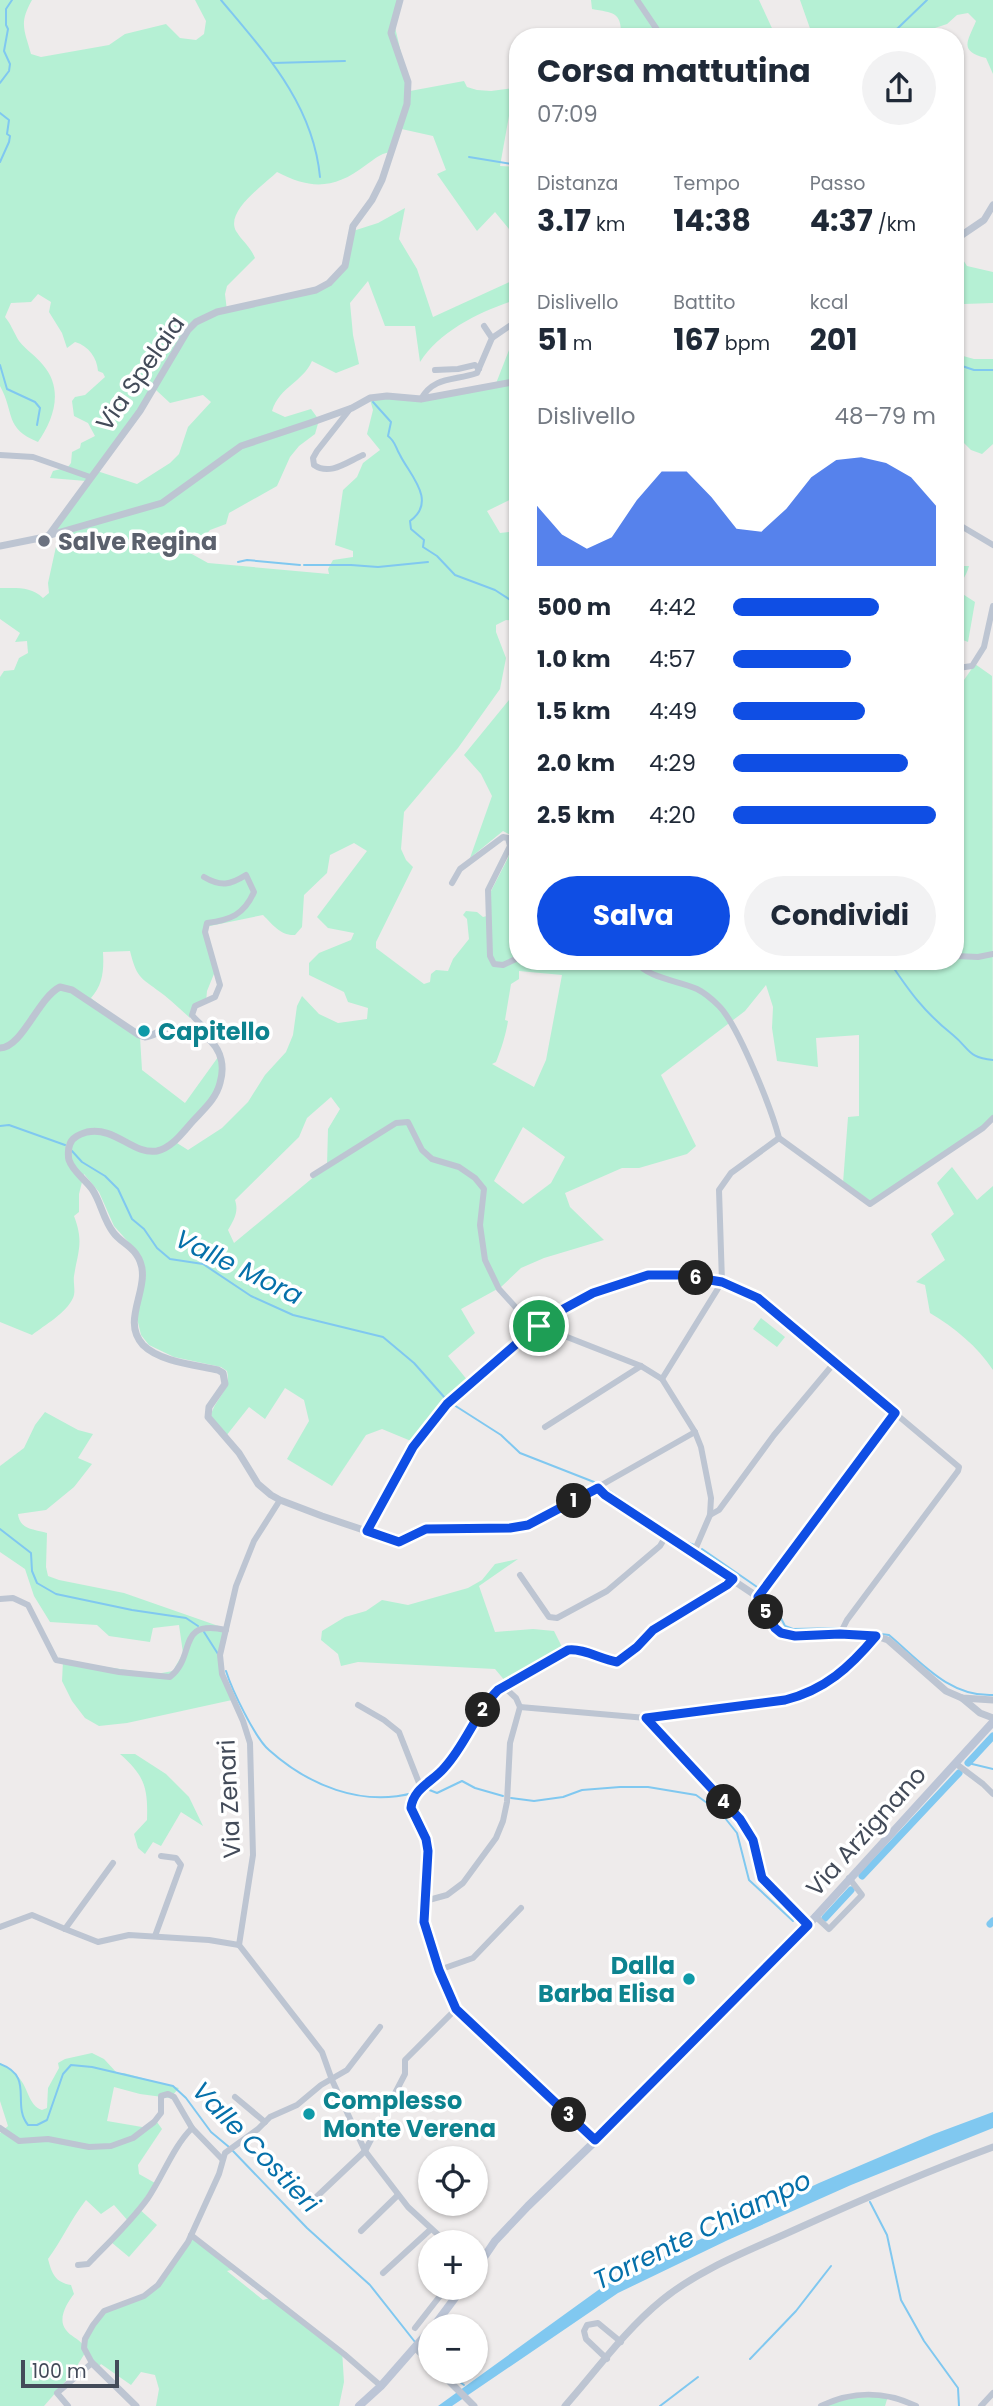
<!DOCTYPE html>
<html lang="it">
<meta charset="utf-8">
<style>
body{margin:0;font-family:Poppins,sans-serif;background:#f2f2f3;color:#1f2937;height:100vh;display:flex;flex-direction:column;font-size:26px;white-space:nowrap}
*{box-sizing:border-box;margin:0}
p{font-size:23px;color:#747a83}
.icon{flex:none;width:38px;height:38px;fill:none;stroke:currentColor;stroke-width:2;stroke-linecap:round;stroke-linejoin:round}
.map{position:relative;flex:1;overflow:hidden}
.side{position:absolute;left:509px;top:28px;width:455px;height:942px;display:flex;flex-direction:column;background:#fff;border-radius:28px;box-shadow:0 2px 5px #0004}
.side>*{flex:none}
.buttons{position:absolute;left:418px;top:2146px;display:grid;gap:14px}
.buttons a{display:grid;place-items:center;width:70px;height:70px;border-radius:50%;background:#fff;box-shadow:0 2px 5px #0004;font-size:35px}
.scale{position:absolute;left:21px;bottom:18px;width:98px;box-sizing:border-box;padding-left:7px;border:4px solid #434b59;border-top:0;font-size:19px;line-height:24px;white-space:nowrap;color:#434b59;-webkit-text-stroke:5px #fff;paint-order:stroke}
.pin{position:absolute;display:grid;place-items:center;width:60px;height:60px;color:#fff;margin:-30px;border:4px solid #fff;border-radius:50%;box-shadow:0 2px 7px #0007}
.km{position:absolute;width:35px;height:35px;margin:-18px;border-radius:50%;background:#222;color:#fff;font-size:19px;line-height:35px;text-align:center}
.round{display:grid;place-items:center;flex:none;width:74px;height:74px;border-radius:37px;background:#f2f2f3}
.summary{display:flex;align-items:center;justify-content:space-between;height:119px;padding:0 28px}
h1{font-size:32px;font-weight:700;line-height:52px}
.metrics{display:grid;grid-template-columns:repeat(3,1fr);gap:10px;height:119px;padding:7px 28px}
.metrics div{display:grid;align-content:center}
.metrics b{font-size:30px;font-weight:700}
.metrics small{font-size:19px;font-weight:400}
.metrics p{font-size:19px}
.chart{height:196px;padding:14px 28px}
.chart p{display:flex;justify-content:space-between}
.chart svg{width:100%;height:126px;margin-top:7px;fill:#0f4ee4;opacity:.7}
.cta{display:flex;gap:14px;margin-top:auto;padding:14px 28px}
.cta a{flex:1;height:80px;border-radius:42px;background:#0f4ee4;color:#fff;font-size:28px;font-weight:700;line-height:80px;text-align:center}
.cta a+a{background:#f2f2f3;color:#1f2937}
ul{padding:0 28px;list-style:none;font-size:23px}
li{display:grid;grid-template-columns:112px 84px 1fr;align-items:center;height:52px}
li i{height:18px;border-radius:9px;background:#0f4ee4}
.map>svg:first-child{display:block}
.green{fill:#b5f0d4;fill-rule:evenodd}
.water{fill:#80c8f0}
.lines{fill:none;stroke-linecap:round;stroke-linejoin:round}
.stream{stroke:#80c8f0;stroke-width:2}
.canal{stroke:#80c8f0;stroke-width:7}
.minor{stroke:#bdc5d2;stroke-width:6}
.tertiary{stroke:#bdc5d2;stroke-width:7}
.secondary{stroke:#bcc5d6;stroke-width:8}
.route-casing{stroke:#fff;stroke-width:14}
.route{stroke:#0f4ee4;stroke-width:9}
.worship-dot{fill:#6b7280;stroke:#fff;stroke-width:2.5}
.culture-dot{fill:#0f9aa8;stroke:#fff;stroke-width:2.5}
.labels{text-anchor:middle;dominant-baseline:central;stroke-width:7;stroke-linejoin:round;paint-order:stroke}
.street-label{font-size:24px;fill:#434b59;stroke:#fff}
.worship-label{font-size:24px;font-weight:bold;fill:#5b616d;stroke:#fff;text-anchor:start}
.culture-label{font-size:24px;font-weight:bold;fill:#0d838f;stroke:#fff;text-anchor:start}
.water-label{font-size:26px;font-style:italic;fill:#0570aa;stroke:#fff}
</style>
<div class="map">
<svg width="993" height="2406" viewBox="0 0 993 2406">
<rect width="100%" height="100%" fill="#eeebeb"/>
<g class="green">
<path d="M0,0H32C19,23 24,29 31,54L41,57L109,45L125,34L166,24L180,38L196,40L204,34L206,21L195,0H400L394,23L410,91L464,81L467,87L477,90L491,91L514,88L500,166L518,167V240L495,212L477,231L437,174L446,170L433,136L397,128L390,152C379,154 375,159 366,165C335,189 311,190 277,172C264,185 225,211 236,231C242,241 250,246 255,258L227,286L225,294L227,311C254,304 318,293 336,276C347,265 350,245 353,231L378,223L405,208L399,239L417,269L433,317L518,278V299C483,310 440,330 420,362L415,326H385L368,281L350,303L353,335L359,364L336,373L312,361C302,383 280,386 272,411L285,417L311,409L319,420L315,434L299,446L290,457L277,486L229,513L226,524L210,530L190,553L208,563L329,574L328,569L333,560L353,557V551L335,545L343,490L357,477L363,463L380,450L367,434L373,410L369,396L422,397L495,386L518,327V496L487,511L500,533L509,532L518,524V621L506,620L496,625V632L506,658L500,689L458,748L404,812L401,849L406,860L413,867L376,942V948L424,984L430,982L431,974L436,970L448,971L453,959L469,939L467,919L463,915L466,911L477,912L483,917L491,915V891L508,858L514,837L503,831L470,858L492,796L481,774L464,755L518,689V961H956V677L959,676L964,680L975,664L992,676L993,1121L871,1201L843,1183L848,1117L859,1116V1035L816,1038L818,1067L777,1061L772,1028L773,1007L766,985L745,1011L661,1075L696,1146L687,1154L639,1168H622L565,1193L570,1207L604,1240L544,1258L521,1268L501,1287L461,1309L475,1333L448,1356L472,1386C451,1403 434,1425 411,1441L382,1429L366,1435L332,1486L287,1459L309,1421L304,1400L285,1388L265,1419L249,1407L226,1436L211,1416C214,1399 232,1390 227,1371L221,1367L174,1357L149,1345L141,1335L137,1318L146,1274L140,1255L114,1226L99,1192L84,1174L79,1194V1212L74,1216C84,1242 78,1251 74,1276C73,1282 76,1292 73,1298C66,1313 45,1325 32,1335L0,1322V677L4,671L14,670L19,658L28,653L27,641L15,642L20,633L0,619V588C16,588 31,586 43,598L49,593L48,583L59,533L52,534L86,481L50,478L53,471L68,467L71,463L72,452L80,448L81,443L95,436L88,423L74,416L72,401L75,397L85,395L105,377L103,373L98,371C97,358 89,346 75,342L67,348L62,333L49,312L51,302L38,294L31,302L11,303L5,317C11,324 14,333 19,341C26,350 36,356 43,365C64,389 54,419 38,442C4,428 15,413 0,386ZM156,390L170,403L203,395L211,402L188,427L179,454L170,463L137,484L97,471ZM354,843L367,851L317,917L328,928L354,933L351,940L319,953L309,963V975L344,992L348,1002L368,1008L367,1019L338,1023L319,1014L302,996L297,1006L293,1035L286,1052L265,1075L248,1102L222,1128L188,1150L177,1143L221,1086V1053L185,1103L142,1070L140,1037L91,998C103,985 104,970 103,952L130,951C137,980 142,978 164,995C173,1002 181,1010 190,1018L191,1009L206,1002L207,991L216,969L205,927L263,915C272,924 281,936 295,935L302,927L304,895L327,873L330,855ZM519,971L562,975L546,1060L534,1087L492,1064L496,1062C501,1050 506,1034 508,1021L505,1020L511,984L519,979ZM331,1097L340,1109L328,1129L327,1166L234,1243L228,1230C234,1220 239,1212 235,1200L299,1137L307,1118ZM523,1127L565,1157L551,1183L523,1204L494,1181Z"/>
<path d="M591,0H759L776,37H621C622,12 614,13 592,9Z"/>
<path d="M800,0H993V74L986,58C958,51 968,41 976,21L968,13L957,15L947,24L908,37H813Z"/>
<polygon points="956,249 967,266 993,272 993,303 964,304 956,293"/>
<polygon points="956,354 974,359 993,359 993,444 982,454 971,450 956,435"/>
<path d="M963,566H969C966,578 960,581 958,591L975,602L968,642L963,640L956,644V571Z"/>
<path d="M952,1167L977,1200L993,1186V1370C977,1346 955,1328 930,1313L925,1285L916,1282L945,1260L931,1234L954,1214L937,1183Z"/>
<polygon points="761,1318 785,1337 777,1347 753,1329"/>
<path d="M45,1412L78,1430L93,1434L78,1458L92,1464L74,1487L46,1510L18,1514C20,1530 34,1529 47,1533L46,1567L48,1576L59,1580L124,1593L227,1629C220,1658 222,1672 232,1700L127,1723L99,1726L85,1718L72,1701L62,1681L63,1661L156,1674L173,1671L183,1653L179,1625L153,1628L150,1642L109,1636L97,1625L50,1622L34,1596L25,1569L0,1552V1466L24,1448L35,1425Z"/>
<polygon points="518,1559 479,1586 495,1632 533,1629 554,1631 563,1649 506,1682 495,1669 358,1662 341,1666 338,1654 321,1640 322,1631 345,1617 366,1611 382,1600 408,1605 468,1588 482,1580 495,1564"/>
<path d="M120,1754H135L166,1774L189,1797L203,1826L181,1812L161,1846L153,1842L145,1854L138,1848L134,1834L147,1820C148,1788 145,1776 120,1754Z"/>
<path d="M92,2053L104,2059L117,2073H124L179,2088L170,2098L140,2094L114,2087L107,2121L148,2128L157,2122L162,2129L138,2165L139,2174L155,2183L138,2208L157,2225L129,2257L111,2242L129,2222L114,2205L101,2214L86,2200C71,2219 62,2240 48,2259C52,2274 55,2282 71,2285L74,2294C67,2303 57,2319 66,2330C70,2336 78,2338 83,2345L103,2311L143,2295L155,2286L193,2236L235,2269L227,2271L263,2300L270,2298L342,2350L344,2382L339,2406H156L159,2389L155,2375L141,2372L131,2385L101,2364L98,2368L85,2353L72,2374L44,2406H0V2133L8,2126L0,2101V2063C7,2067 14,2071 19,2078C29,2089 28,2105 42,2110L47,2108L48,2088L59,2068L58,2063L65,2059Z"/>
<polygon points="888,2396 885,2406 823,2406 840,2399"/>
</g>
<polygon class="water" points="993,2112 993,2128 851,2185 728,2240 618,2293 452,2406 438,2406 608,2283 819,2183 934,2134"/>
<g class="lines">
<g class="stream">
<path d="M221,0C266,54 313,104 320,177"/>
<polyline points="884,37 898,28 927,0"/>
<polyline points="273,63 345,61"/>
<polyline points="0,83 9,71 10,64 4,51 8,29 6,25 6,9 12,0"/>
<polyline points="0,113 9,120 7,134 10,136 9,142 0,162"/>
<polyline points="469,157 518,165"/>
<polyline points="956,364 974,370 993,370"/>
<polyline points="0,365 7,389 35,402 40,408 37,425"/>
<path d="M373,402L391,422L388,436C396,442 395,447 400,455C409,474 438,501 410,521L411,529L424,540L423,547L437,556L455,575L495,590L518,605"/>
<polyline points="238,562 247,560 300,565"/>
<polyline points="304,565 351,565 378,567 428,562"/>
<path d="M889,961C909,991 924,1012 953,1035C970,1049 968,1058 993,1060"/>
<polyline points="0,1126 9,1125 65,1145"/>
<polyline points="72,1151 82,1162 105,1176 118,1189 132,1219 144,1229 157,1248 170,1259 203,1264 251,1296 293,1315 383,1337 414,1363 445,1398"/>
<polyline points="454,1405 501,1435 520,1453 594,1482"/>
<polyline points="607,1489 679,1539 694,1545"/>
<polyline points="0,1529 31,1553 32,1571 37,1583 56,1594 132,1610 186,1618 198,1626"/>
<polyline points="702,1549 760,1589"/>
<polyline points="765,1594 772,1601 785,1626 793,1629 839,1628"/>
<polyline points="848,1629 872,1632"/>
<polyline points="204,1632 218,1654"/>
<path d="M881,1634L889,1635C921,1662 949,1697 993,1695"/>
<path d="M226,1671C232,1690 255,1738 269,1750C308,1785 361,1807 413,1793"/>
<polyline points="968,1763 993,1769"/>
<polyline points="422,1791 427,1789 437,1793 462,1781 475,1788 503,1796"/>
<polyline points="511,1798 534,1801 563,1797 582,1790 620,1787 648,1787 696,1795 721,1813 737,1833 749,1880 793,1921"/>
<path d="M0,2064C35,2077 11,2104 28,2125H37L47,2120L63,2074L71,2065L92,2067L173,2086L186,2098L211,2132L229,2147"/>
<polyline points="233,2151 307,2228 370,2285 415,2342"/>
<polyline points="870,2202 887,2235 901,2300 924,2341 958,2388 959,2406"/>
<polyline points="750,2359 796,2311 831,2266"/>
<polyline points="445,2371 464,2385"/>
<polyline points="660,2406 698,2377"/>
</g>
<g class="canal">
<polyline points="968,1763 993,1736"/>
<polyline points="862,1876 959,1773"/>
<polyline points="825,1918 851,1890"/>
<polyline points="990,1924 993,1921"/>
</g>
<g class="minor">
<polyline points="637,0 662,37"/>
<polyline points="492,338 518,320"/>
<polyline points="435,370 458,369 475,365 479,369"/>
<path d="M421,399C434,376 454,381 477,373L492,338L484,326"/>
<path d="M350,409L317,451L313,458L314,465C330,476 347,462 363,455"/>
<polyline points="0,455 33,457 90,477"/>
<polyline points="956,523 993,545"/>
<polyline points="958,668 972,666 984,647 993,606"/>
<path d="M204,877C221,887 230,885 246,875L254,892C244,915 230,920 207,923L205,932L220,985L215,997L195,1006L192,1015C198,1023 208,1028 208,1038"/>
<polyline points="452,883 460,869 503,837 508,838 510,846 488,890 490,956 494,964 503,965 518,958"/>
<polyline points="956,956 978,957 993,954"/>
<path d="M635,961C649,979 677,980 697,989C705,993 713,1000 719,1006C738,1025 772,1110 779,1138L870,1204L983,1128L993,1118"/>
<polyline points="313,1175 396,1123 408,1122 422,1150 432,1159 459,1167 475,1178 484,1189 480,1225 485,1260 499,1289 519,1311 539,1326 641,1366 662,1379 695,1432 701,1447 711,1498 710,1515 694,1552"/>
<polyline points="662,1379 722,1282 719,1190 731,1173 779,1138"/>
<polyline points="545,1427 641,1366"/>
<polyline points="598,1487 695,1432"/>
<polyline points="710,1515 719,1510 774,1435 835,1362"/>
<polyline points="367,1531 425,1429 447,1404 485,1370 545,1319 562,1309 593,1293 648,1275 680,1275 722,1282 758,1298 959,1467 958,1471 847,1620 840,1634"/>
<polyline points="520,1575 549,1617 557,1618 607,1591 660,1546 666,1536"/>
<polyline points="758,1597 895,1413"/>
<path d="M0,1599L13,1598L28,1605L56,1660L119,1672L170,1677C197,1656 175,1619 226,1630"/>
<polyline points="504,1687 516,1698 520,1707"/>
<polyline points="358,1705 384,1720 399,1732 421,1788"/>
<polyline points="646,1718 740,1819 753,1840 762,1878 808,1925"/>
<polyline points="955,1763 983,1784 993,1794"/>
<polyline points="113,1863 65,1929 98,1942 129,1935 209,1940 239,1945"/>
<path d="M425,1901L447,1895L463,1883L496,1838L503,1821L507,1802L510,1743L520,1707L646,1718L785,1700C824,1690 850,1667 876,1636"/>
<polyline points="815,1916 829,1929 862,1895 849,1878"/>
<polyline points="0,1927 32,1915 65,1929"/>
<polyline points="155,1936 181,1865 176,1858 161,1856"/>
<polyline points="239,1945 253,1855 250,1743 243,1721 222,1674 220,1655 236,1586 254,1541 280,1500"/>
<polyline points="239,1945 322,2052 332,2080 365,2151 408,2207 446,2242"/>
<polyline points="439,1970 473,1958 521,1908"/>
<polyline points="235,2097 265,2122"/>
<polyline points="0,2128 19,2141 48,2139 89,2147 111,2146 133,2138 154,2122 161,2113 161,2096 168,2094 174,2097 192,2128 222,2159"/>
<path d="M595,2140L456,2009L439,1970L424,1921L428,1851L426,1839L411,1808C413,1788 434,1781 445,1767C466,1744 476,1712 498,1691L568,1650C582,1648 600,1660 617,1662L637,1647L653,1630L727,1585L733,1579"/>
<polyline points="311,2202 365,2151 405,2074 405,2060 456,2009"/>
<polyline points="361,2231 398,2195"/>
<polyline points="191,2235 344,2354 381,2386"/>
<path d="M78,2265L88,2264C108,2243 131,2222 148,2198C163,2176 173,2147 192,2128"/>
<polyline points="383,2273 431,2229"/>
<polyline points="415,2328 447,2287"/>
<polyline points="607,2359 586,2339 584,2331 587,2325 598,2323 621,2342"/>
<polyline points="68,2406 57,2393 92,2363 84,2348 85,2339 93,2325 104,2311 144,2296 158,2285 188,2242 219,2174 225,2153 258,2129 270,2117 297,2105 321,2085 347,2070 380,2027"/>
<path d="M821,2406C852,2391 885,2391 916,2406"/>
<polyline points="981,2406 993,2393"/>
</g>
<g class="tertiary">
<polyline points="956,239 984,220 993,205"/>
<polyline points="49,535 140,411 188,330 196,322 217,312 316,290 329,283 345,266 353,226 372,200 382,180 407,104 408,82 391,33 400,0"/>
<polyline points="0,546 40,538 162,503 241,446 310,423 352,408 370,398 387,396 421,399 518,381"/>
<path d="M0,1048C22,1048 38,998 60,987L72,990L139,1035L145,1037C154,1036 161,1029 170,1028C203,1024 230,1049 220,1083C216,1099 204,1109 193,1121C183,1132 172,1148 157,1151C133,1155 115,1126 87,1132C80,1134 72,1137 70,1144C68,1148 68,1156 69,1160C73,1172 85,1179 92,1189C101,1202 103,1219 113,1232C119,1241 130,1245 136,1254C157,1283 118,1318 143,1345C160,1362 196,1365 218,1370L223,1373L225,1384L209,1407L208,1417L239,1453L258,1484L271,1495L280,1500L322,1516L399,1542L426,1529L510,1528L528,1526L598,1487L605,1495L758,1597L775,1628L781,1633L795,1636L840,1634L876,1636L888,1640L946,1691L962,1698L993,1700"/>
<polyline points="962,1698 980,1713 993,1718"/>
<polyline points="416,2348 430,2363"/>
<polyline points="92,2363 136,2406"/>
<polyline points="439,2371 474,2406"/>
<path d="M565,2406C596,2371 625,2330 662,2300C700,2269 748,2251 792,2231C858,2201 925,2172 993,2147"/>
</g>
<g class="secondary">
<polyline points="476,2269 495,2241 528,2206 613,2124 808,1925 993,1722"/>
<polyline points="434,2326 463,2287"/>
<polyline points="359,2406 381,2386 430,2330"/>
</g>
</g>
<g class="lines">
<defs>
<path id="route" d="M648,1275H680L722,1282L758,1298L895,1413L758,1597L775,1628L781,1633L795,1636L840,1634L876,1636C850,1667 825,1690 785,1700L646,1718L740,1819L753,1840L762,1878L808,1925L595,2140L456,2009L439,1970L424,1922L428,1851L426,1839L411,1808C413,1788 434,1781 445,1767C466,1744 476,1712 498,1690L568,1650C583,1648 600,1659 617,1662L637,1647L653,1630L727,1585L733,1579L605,1495L598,1488L528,1525L510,1528L426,1529L399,1542L367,1531L413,1447L447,1404L545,1319L593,1293Z"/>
</defs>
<use href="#route" class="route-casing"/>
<use href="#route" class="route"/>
</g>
<circle class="worship-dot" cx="44" cy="541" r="7"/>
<g class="culture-dot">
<circle cx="144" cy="1031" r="7"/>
<circle cx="689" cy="1979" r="7"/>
<circle cx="309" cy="2114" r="7"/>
</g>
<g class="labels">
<g class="street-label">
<text transform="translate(140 373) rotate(-55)">Via Spelaia</text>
<text transform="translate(229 1799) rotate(-93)">Via Zenari</text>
<text transform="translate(866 1831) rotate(-48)">Via Arzignano</text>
</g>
<g class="worship-label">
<text x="58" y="541">Salve Regina</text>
</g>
<g class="culture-label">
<text x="158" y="1031">Capitello</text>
<text x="675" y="1965" text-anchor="end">Dalla<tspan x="675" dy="28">Barba Elisa</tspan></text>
<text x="323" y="2100">Complesso<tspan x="323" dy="28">Monte Verena</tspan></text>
</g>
<g class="water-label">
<text transform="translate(239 1267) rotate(26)">Valle Mora</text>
<text transform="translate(256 2147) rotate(46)">Valle Costieri</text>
<text transform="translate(702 2230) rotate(-26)">Torrente Chiampo</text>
</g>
</g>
</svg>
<div class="buttons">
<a><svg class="icon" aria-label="locate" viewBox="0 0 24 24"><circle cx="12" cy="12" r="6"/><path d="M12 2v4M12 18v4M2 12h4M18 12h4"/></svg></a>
<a>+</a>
<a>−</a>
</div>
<div class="scale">100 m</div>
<div class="pin" style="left:539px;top:1326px;background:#1e9e55"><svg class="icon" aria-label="arrive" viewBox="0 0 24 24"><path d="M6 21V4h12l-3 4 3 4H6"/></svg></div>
<b class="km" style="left:574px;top:1501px">1</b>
<b class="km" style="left:483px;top:1710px">2</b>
<b class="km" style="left:569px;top:2115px">3</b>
<b class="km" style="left:724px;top:1802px">4</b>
<b class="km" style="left:766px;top:1612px">5</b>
<b class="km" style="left:696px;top:1278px">6</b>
<section class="side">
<div class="summary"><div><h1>Corsa mattutina</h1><p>07:09</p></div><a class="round"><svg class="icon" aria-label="share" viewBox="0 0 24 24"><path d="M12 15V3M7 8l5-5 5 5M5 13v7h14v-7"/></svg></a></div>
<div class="metrics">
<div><p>Distanza</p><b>3.17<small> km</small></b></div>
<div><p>Tempo</p><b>14:38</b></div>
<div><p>Passo</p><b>4:37<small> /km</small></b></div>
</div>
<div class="metrics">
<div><p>Dislivello</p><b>51<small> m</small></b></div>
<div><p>Battito</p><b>167<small> bpm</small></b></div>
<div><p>kcal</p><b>201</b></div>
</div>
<div class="chart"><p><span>Dislivello</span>48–79 m</p>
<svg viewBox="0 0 160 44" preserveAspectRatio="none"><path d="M0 44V23L10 33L20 38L30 34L40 21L50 11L60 11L70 20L80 31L90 32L100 24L110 13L120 7L130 6L140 8L150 13L160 23V44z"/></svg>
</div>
<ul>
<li><b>500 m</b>4:42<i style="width:72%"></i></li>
<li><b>1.0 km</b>4:57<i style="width:58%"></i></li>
<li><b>1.5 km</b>4:49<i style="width:65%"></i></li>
<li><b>2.0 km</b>4:29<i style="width:86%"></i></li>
<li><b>2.5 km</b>4:20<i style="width:100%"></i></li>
</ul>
<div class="cta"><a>Salva</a><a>Condividi</a></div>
</section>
</div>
